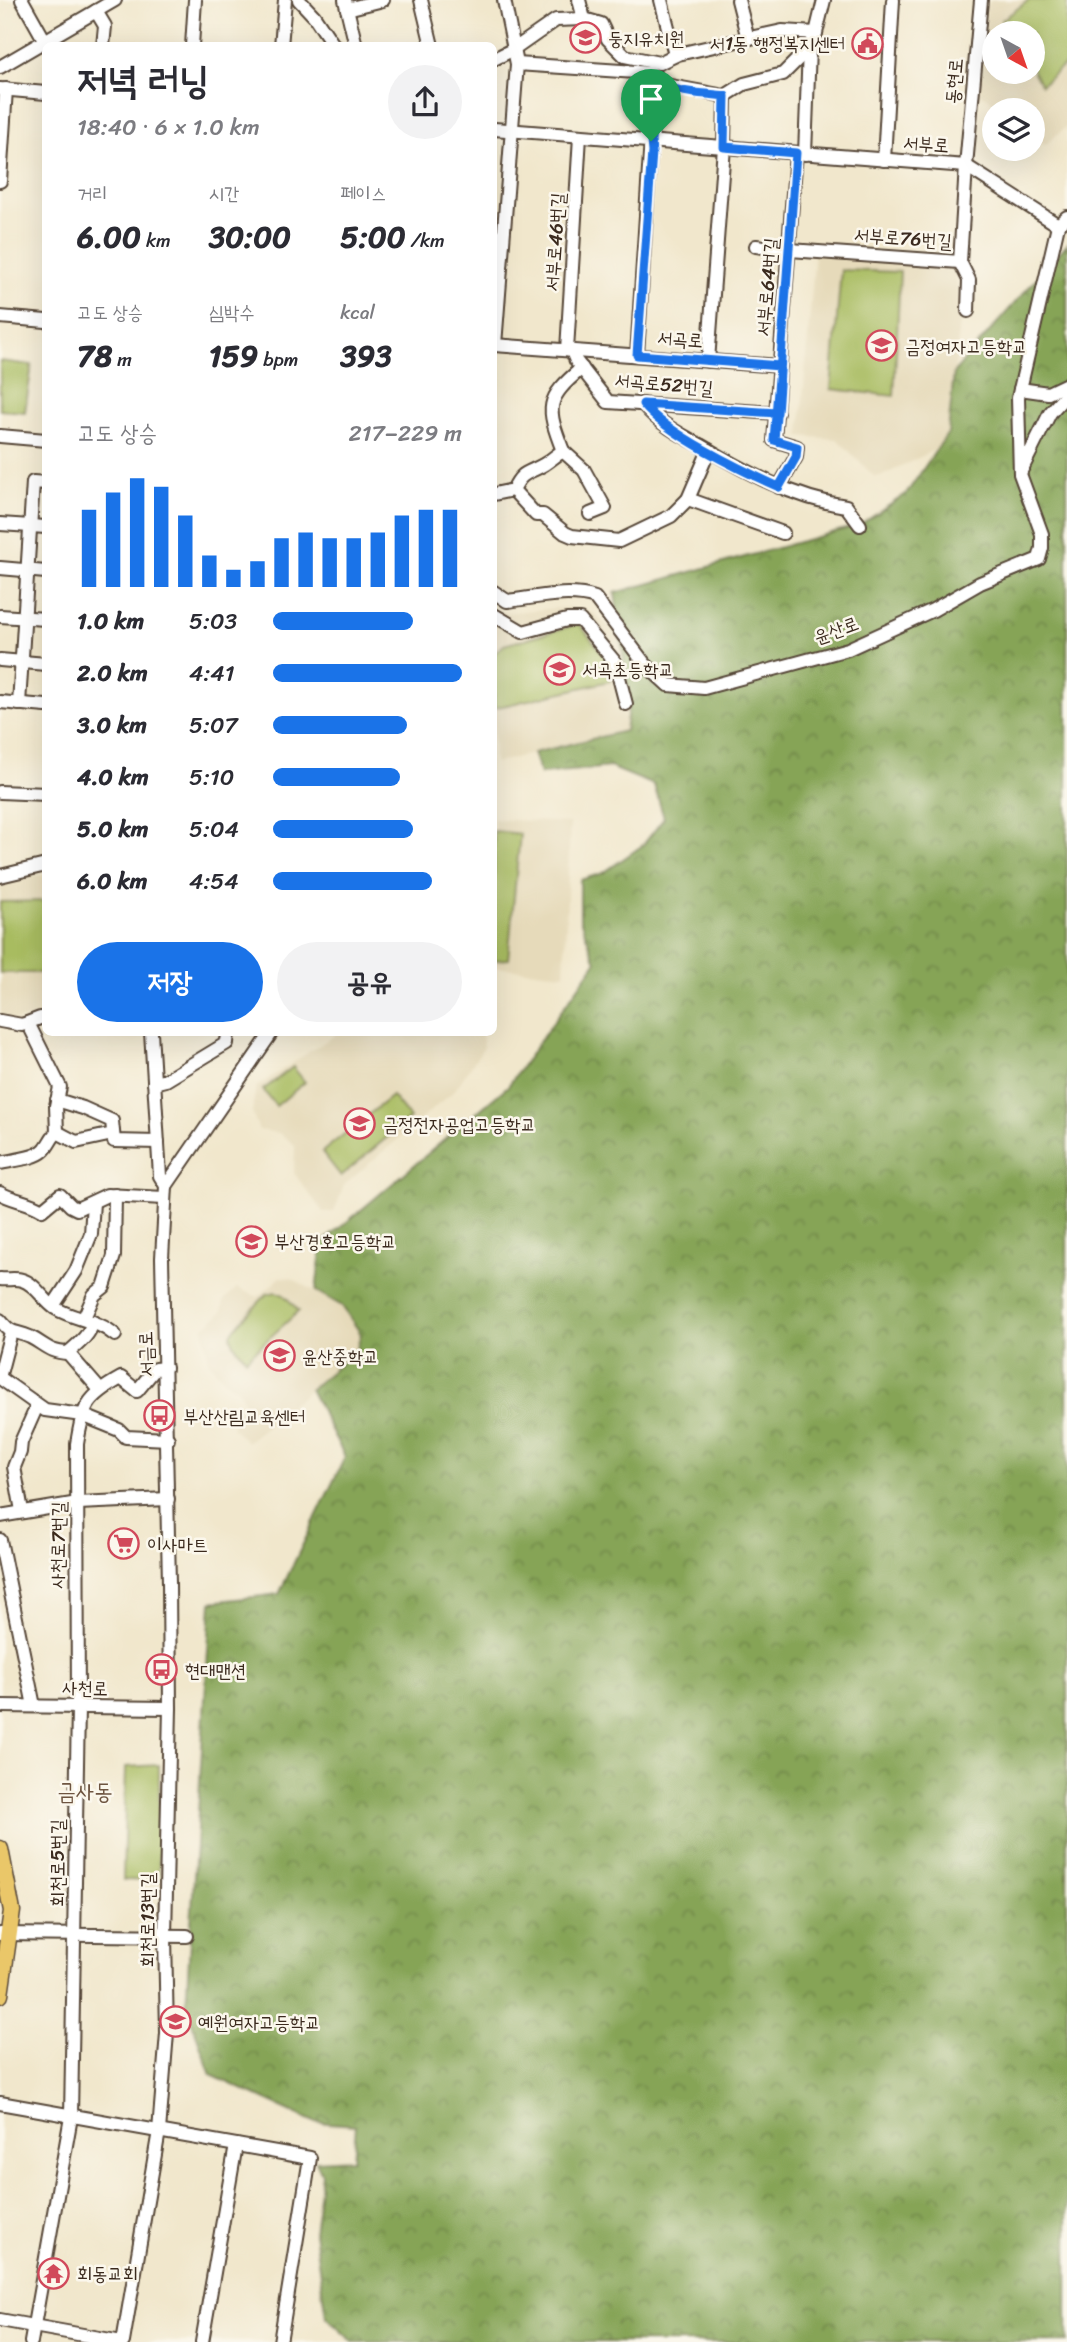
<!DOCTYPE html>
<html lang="ko">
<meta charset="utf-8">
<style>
body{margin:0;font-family:Sriracha,"Poor Story",sans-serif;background:#f2f2f3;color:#2b2b33;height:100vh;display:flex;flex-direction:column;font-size:26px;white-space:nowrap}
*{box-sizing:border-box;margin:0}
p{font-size:23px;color:#7c7c81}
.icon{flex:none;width:38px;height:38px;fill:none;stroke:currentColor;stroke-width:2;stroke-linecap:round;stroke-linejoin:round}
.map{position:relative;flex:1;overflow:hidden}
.sheet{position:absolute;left:42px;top:42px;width:455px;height:994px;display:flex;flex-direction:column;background:#fff;border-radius:10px;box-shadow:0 7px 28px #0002}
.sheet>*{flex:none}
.needle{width:46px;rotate:140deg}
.fabs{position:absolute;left:982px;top:21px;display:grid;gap:14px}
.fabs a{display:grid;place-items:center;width:63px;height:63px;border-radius:50%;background:#fff;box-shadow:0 7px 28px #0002;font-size:35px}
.pin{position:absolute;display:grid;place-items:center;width:60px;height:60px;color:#fff;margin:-72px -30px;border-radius:50% 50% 50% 0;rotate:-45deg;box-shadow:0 0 7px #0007}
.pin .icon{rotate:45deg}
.round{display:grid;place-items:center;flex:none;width:74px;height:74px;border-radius:37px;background:#f2f2f3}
.headline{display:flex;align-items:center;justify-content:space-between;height:119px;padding:0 35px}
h1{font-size:38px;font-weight:800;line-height:52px}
.metrics{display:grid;grid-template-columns:repeat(3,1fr);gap:10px;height:119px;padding:7px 35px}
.metrics div{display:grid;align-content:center}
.metrics b{font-size:30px;font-weight:800}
.metrics small{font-size:19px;font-weight:400}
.metrics p{font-size:19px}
.chart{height:196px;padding:14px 35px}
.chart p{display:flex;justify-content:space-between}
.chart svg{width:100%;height:126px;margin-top:7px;stroke:#1a73e8;stroke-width:6}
.primary-button{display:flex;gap:14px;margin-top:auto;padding:14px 35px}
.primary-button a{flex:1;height:80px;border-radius:42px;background:#1a73e8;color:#fff;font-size:28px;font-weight:800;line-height:80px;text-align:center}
.primary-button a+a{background:#f2f2f3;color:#2b2b33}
ul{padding:0 35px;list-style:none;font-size:23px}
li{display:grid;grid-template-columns:112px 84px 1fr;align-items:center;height:52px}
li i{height:18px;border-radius:9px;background:#1a73e8}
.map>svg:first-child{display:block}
.built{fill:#e6daba;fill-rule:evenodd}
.forest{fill:url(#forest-crowns);stroke:#60673a;stroke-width:2}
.green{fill:#a8bc61;stroke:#727340;stroke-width:2}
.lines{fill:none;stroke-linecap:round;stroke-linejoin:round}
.minor-casing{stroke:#564638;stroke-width:16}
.major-casing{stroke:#564638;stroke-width:19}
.minor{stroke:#fff;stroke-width:12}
.major{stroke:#eac769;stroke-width:16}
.route-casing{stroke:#fff;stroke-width:14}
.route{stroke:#1a73e8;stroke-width:9}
.labels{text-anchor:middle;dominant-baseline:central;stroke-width:5;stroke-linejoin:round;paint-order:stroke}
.poi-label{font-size:19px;fill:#3b2a1e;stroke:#fbf7ec;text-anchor:start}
.street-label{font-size:19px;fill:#3b2a1e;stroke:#fbf7ec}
.quarter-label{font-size:23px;fill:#6e5541;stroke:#fbf7ec}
</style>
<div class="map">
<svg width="1067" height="2342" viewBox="0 0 1067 2342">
<defs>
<pattern id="forest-crowns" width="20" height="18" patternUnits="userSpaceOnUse" patternTransform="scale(1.75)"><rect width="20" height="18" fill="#86a457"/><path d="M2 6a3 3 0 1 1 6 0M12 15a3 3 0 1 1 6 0" fill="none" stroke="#6f8647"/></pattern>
</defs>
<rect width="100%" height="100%" fill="#fbf7ec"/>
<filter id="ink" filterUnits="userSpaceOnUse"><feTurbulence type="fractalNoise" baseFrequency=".0143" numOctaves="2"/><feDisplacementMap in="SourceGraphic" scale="14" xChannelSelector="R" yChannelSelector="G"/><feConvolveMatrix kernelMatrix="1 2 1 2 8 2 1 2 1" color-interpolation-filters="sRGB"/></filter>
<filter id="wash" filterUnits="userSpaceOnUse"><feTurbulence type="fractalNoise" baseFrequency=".00686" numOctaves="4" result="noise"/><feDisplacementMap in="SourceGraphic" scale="28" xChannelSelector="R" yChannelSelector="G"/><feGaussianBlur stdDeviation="1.57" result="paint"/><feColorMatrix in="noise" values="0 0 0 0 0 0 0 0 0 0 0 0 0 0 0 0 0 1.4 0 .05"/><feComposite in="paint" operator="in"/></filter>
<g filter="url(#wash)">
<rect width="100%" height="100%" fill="#f1e7cc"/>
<g class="built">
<path d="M993,0H1067V126L1045,145L1033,138L1032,110H998L988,97L977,94L986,5ZM994,33H1032V72H994Z"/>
<polygon points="815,251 955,262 960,321 948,433 938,448 884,475 875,477 837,439 800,436"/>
<polygon points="568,607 593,613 621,636 629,702 625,731 494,763 494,614"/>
<polygon points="494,819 570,823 564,974 494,967"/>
<polygon points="16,875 45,875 45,1016 15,1020 0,1016 0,880"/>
<polygon points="338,1033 482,1033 483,1048 455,1090 344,1185 334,1212 323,1212 294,1173 295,1145 279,1133 259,1130 252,1112 256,1087"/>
<polygon points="281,1277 291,1278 342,1306 361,1334 356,1351 247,1442 232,1427 244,1401 237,1388 226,1382 209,1362 203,1328 222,1312 224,1300 237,1288 258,1297"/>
</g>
<polygon class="forest" points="1067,244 1067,2342 353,2342 326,2317 314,2233 322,2174 316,2161 353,2159 356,2125 314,2122 211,2075 186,2006 211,1602 279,1594 345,1457 310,1389 356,1351 361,1334 342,1306 316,1291 322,1243 508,1086 596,962 580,919 580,880 603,873 643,845 664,818 654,785 610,767 540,774 533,753 625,731 629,702 615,593 860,525 906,494 948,433 954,372"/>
<g class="green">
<polygon points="1029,0 1067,0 1067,63 1041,85 1033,71 1032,33 1009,33 1001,21"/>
<polygon points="841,270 900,272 894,396 831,389"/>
<polygon points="0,361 32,365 25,412 0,410"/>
<polygon points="579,624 611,663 610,681 494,708 494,654 504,645"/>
<polygon points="494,831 520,834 508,959 494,960"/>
<polygon points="45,901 45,973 0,973 0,902"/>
<polygon points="293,1067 305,1082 276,1106 263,1090"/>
<polygon points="392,1096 410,1118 341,1176 322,1152"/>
<path d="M276,1292L284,1295L299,1311L246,1359C241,1352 231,1344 231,1335C231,1329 261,1301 267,1294Z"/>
<polygon points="159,1765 159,1881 123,1880 126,1767"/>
</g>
</g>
<g filter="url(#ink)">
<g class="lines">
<defs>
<g id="minor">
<polyline points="22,0 45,41"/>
<polyline points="299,0 314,16 334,46"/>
<polyline points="345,0 356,46"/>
<polyline points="421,0 432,46"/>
<polyline points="579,0 584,19"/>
<polyline points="661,0 675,55"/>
<polyline points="738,0 748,39"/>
<polyline points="347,9 383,0"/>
<polyline points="96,11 105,26 103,46"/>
<polyline points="192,46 195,0"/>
<polyline points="281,46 285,0"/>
<polyline points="494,59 516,48 556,20 584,19 601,24 608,39 625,56 659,63 678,54 782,31 816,33"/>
<polyline points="517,64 651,73 660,84 725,96 744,84 783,74 809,48 816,33 824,0"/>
<polyline points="0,67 115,0"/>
<polyline points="0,89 46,93"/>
<polyline points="494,129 966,166 1058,225 1067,217"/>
<polyline points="805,154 809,48"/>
<polyline points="884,160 893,0"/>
<polyline points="0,181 6,89"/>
<polyline points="756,246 790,250 960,262"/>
<polyline points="960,262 966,166 981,0"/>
<polyline points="960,262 969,280 968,311"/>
<polyline points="0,317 46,321"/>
<polyline points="494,345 780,366"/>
<polyline points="495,345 517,64 504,0"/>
<polyline points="567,350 580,136"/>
<polyline points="572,351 576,361 608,402 777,413"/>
<polyline points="637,355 655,76"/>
<polyline points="708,361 724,147 725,96"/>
<polyline points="1020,389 1048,393 1067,384"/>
<path d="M643,404C658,423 679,434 700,445C746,472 793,498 846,506L860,525"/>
<polyline points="0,436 46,440"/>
<path d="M563,451C546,407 545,399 582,368"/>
<polyline points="1021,471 1050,413 1067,394"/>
<polyline points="779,487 796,457 797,447 774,440 796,153"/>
<polyline points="513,490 536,515 543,515 565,533 572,536 619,541 671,516 688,499 709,450"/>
<path d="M494,494L513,490C522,471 527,474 543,465C550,461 556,455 563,451L584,470L605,508L590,514"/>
<polyline points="688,499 783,533"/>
<polyline points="0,524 46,527"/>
<polyline points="0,568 46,572"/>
<path d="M494,592L507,601C535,598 568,589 595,598L645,664L668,685L704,688L848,649L933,610L980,583L1039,559L1042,548V534L1020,474L1018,398L1058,225"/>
<polyline points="494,615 523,632 567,620 580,620 615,662 626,704"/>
<polyline points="0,616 46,619"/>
<polyline points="0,660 46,664"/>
<polyline points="0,702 46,706"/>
<polyline points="19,704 33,482 46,483"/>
<polyline points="0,792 46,794"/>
<polyline points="0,876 46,865"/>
<polyline points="0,1021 22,1025 40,1018 46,1018"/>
<polyline points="28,1023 60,1087 56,1106 57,1132"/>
<polyline points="151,1032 160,1176 166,1186"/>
<polyline points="154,1083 166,1080 227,1043 228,1032"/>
<polyline points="57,1100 83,1108 112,1121 114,1141 158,1142"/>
<polyline points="57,1132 76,1142 113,1134"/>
<path d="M0,1163C12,1160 35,1159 44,1150C49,1145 51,1138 57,1132"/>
<path d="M0,1193C14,1201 28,1201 42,1210L60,1195L71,1206L77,1209L107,1195L164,1198"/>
<path d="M0,1279C7,1280 16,1278 22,1280C36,1284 43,1300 55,1308C74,1320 97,1319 115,1335"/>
<polyline points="53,1306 76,1271 91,1234 93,1202"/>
<polyline points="84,1318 94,1295 104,1287 114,1256 115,1195"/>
<path d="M0,1320C13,1336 14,1330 30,1337C46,1345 48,1352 68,1353C79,1343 89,1336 93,1322"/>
<polyline points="68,1353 100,1390"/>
<polyline points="0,1374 11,1332"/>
<polyline points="0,1378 45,1410 82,1415 119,1430 126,1437 168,1439"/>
<polyline points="22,1511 14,1467 20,1452 21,1442 37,1406"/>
<polyline points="0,1516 78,1503 168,1499"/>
<polyline points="0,1540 34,1706"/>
<polyline points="0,1706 170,1708"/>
<polyline points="0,1934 187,1936"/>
<polyline points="0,2103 310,2158 280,2342"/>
<polyline points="0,2320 122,2342"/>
<path d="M31,2342L71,2117L78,1707L77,1444C83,1406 87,1397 121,1378L137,1391L155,1369L165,1368"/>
<polyline points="123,2342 159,2131 167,2033 165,1936 170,1708 169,1583 162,1258 166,1186 272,1032"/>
<polyline points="202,2342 236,2145"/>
</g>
<polyline id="major" points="0,1849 12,1911 0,1995"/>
</defs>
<use href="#minor" class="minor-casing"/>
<use href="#major" class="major-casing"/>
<use href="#minor" class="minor"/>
<use href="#major" class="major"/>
</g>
</g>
<g class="lines" filter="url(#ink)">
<defs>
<path id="route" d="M651,141L652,152L637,355L780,366L774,440L797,447L796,457L779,487C743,471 666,434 643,404L777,413L796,153L724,147L725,96C705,93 670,94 656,79L651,141"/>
</defs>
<use href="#route" class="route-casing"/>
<use href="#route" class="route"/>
</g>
<defs>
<symbol id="school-ring" viewBox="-11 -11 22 22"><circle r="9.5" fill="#fbf7ec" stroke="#d1495b" stroke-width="1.5"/><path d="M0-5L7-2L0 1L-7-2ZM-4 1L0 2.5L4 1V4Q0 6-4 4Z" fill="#d1495b"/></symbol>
<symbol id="civic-ring" viewBox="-11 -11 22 22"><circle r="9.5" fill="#fbf7ec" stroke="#d1495b" stroke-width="1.5"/><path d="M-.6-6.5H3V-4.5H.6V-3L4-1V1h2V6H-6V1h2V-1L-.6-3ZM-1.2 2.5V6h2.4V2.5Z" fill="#d1495b"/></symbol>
<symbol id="bus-ring" viewBox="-11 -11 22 22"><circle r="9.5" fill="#fbf7ec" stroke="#d1495b" stroke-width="1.5"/><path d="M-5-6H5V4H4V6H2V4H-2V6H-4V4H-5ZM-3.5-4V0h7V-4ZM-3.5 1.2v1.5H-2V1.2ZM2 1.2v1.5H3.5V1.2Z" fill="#d1495b"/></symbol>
<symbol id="supermarket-ring" viewBox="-11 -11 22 22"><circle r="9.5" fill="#fbf7ec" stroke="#d1495b" stroke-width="1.5"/><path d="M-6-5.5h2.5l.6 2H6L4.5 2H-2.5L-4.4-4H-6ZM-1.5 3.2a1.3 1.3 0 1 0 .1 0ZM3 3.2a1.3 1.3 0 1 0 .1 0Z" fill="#d1495b"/></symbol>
<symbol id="temple-ring" viewBox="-11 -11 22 22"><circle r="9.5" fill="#fbf7ec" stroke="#d1495b" stroke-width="1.5"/><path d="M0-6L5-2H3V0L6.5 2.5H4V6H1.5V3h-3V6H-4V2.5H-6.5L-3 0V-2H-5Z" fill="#d1495b"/></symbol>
</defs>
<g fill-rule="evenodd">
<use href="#school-ring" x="568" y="20" width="35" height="35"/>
<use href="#civic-ring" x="850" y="26" width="35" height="35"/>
<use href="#school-ring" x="864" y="328" width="35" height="35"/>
<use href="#school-ring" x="542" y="652" width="35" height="35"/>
<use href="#school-ring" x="342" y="1106" width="35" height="35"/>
<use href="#school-ring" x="234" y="1224" width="35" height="35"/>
<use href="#school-ring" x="262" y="1338" width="35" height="35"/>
<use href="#bus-ring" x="142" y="1398" width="35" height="35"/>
<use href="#supermarket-ring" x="106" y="1526" width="35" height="35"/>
<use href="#bus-ring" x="144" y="1652" width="35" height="35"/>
<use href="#school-ring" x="158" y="2004" width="35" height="35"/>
<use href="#temple-ring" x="36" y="2256" width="35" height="35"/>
</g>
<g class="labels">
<g class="poi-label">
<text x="608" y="38">둥지유치원</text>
<text x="845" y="43" text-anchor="end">서1동 행정복지센터</text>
<text x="905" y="346">금정여자고등학교</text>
<text x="582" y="669">서곡초등학교</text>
<text x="383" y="1124">금정전자공업고등학교</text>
<text x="274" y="1241">부산경호고등학교</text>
<text x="302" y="1356">윤산중학교</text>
<text x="183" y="1416">부산산림교육센터</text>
<text x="147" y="1544">이사마트</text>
<text x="185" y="1670">현대맨션</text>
<text x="198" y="2022">예원여자고등학교</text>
<text x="77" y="2273">회동교회</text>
</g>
<g class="street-label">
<text transform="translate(954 81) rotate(-85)">동현로</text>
<text transform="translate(926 144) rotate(4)">서부로</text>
<text transform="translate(903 238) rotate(4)">서부로76번길</text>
<text transform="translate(555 242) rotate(-86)">서부로46번길</text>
<text transform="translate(767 287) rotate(-85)">서부로64번길</text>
<text transform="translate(680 339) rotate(4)">서곡로</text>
<text transform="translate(664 384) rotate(5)">서곡로52번길</text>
<text transform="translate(836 630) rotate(-20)">윤산로</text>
<text transform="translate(146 1354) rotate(-92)">서금로</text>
<text transform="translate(58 1545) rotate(-89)">사천로7번길</text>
<text transform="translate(85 1688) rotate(1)">사천로</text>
<text transform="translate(57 1863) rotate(-90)">회천로5번길</text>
<text transform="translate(147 1920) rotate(-90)">회천로13번길</text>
</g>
<g class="quarter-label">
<text x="85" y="1791">금사동</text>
</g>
</g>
</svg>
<div class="fabs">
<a><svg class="needle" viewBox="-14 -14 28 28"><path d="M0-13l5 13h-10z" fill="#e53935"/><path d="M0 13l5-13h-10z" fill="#7c7c81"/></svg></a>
<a><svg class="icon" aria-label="layers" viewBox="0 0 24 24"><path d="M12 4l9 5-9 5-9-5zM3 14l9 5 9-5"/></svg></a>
</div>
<div class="pin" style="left:651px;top:141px;background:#1e9e55"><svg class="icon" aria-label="arrive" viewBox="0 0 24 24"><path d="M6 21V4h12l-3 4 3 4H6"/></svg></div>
<section class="sheet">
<div class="headline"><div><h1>저녁 러닝</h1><p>18:40 · 6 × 1.0 km</p></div><a class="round"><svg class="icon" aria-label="share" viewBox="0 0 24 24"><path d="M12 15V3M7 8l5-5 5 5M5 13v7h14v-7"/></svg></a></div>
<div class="metrics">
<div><p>거리</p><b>6.00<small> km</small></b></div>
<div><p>시간</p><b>30:00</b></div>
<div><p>페이스</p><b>5:00<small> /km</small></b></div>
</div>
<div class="metrics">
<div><p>고도 상승</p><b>78<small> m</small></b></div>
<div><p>심박수</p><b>159<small> bpm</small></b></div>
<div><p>kcal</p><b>393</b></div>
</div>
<div class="chart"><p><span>고도 상승</span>217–229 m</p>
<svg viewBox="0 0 160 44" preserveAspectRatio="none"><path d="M5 44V17M15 44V11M25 44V6M35 44V9M45 44V19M55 44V33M65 44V38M75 44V35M85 44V27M95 44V25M105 44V27M115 44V27M125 44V25M135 44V19M145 44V17M155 44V17"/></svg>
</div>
<ul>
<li><b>1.0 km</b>5:03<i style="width:74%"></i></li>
<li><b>2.0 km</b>4:41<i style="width:100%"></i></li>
<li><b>3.0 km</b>5:07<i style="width:71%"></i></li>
<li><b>4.0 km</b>5:10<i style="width:67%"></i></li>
<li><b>5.0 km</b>5:04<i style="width:74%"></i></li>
<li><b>6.0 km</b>4:54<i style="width:84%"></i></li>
</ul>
<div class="primary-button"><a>저장</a><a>공유</a></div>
</section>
</div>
